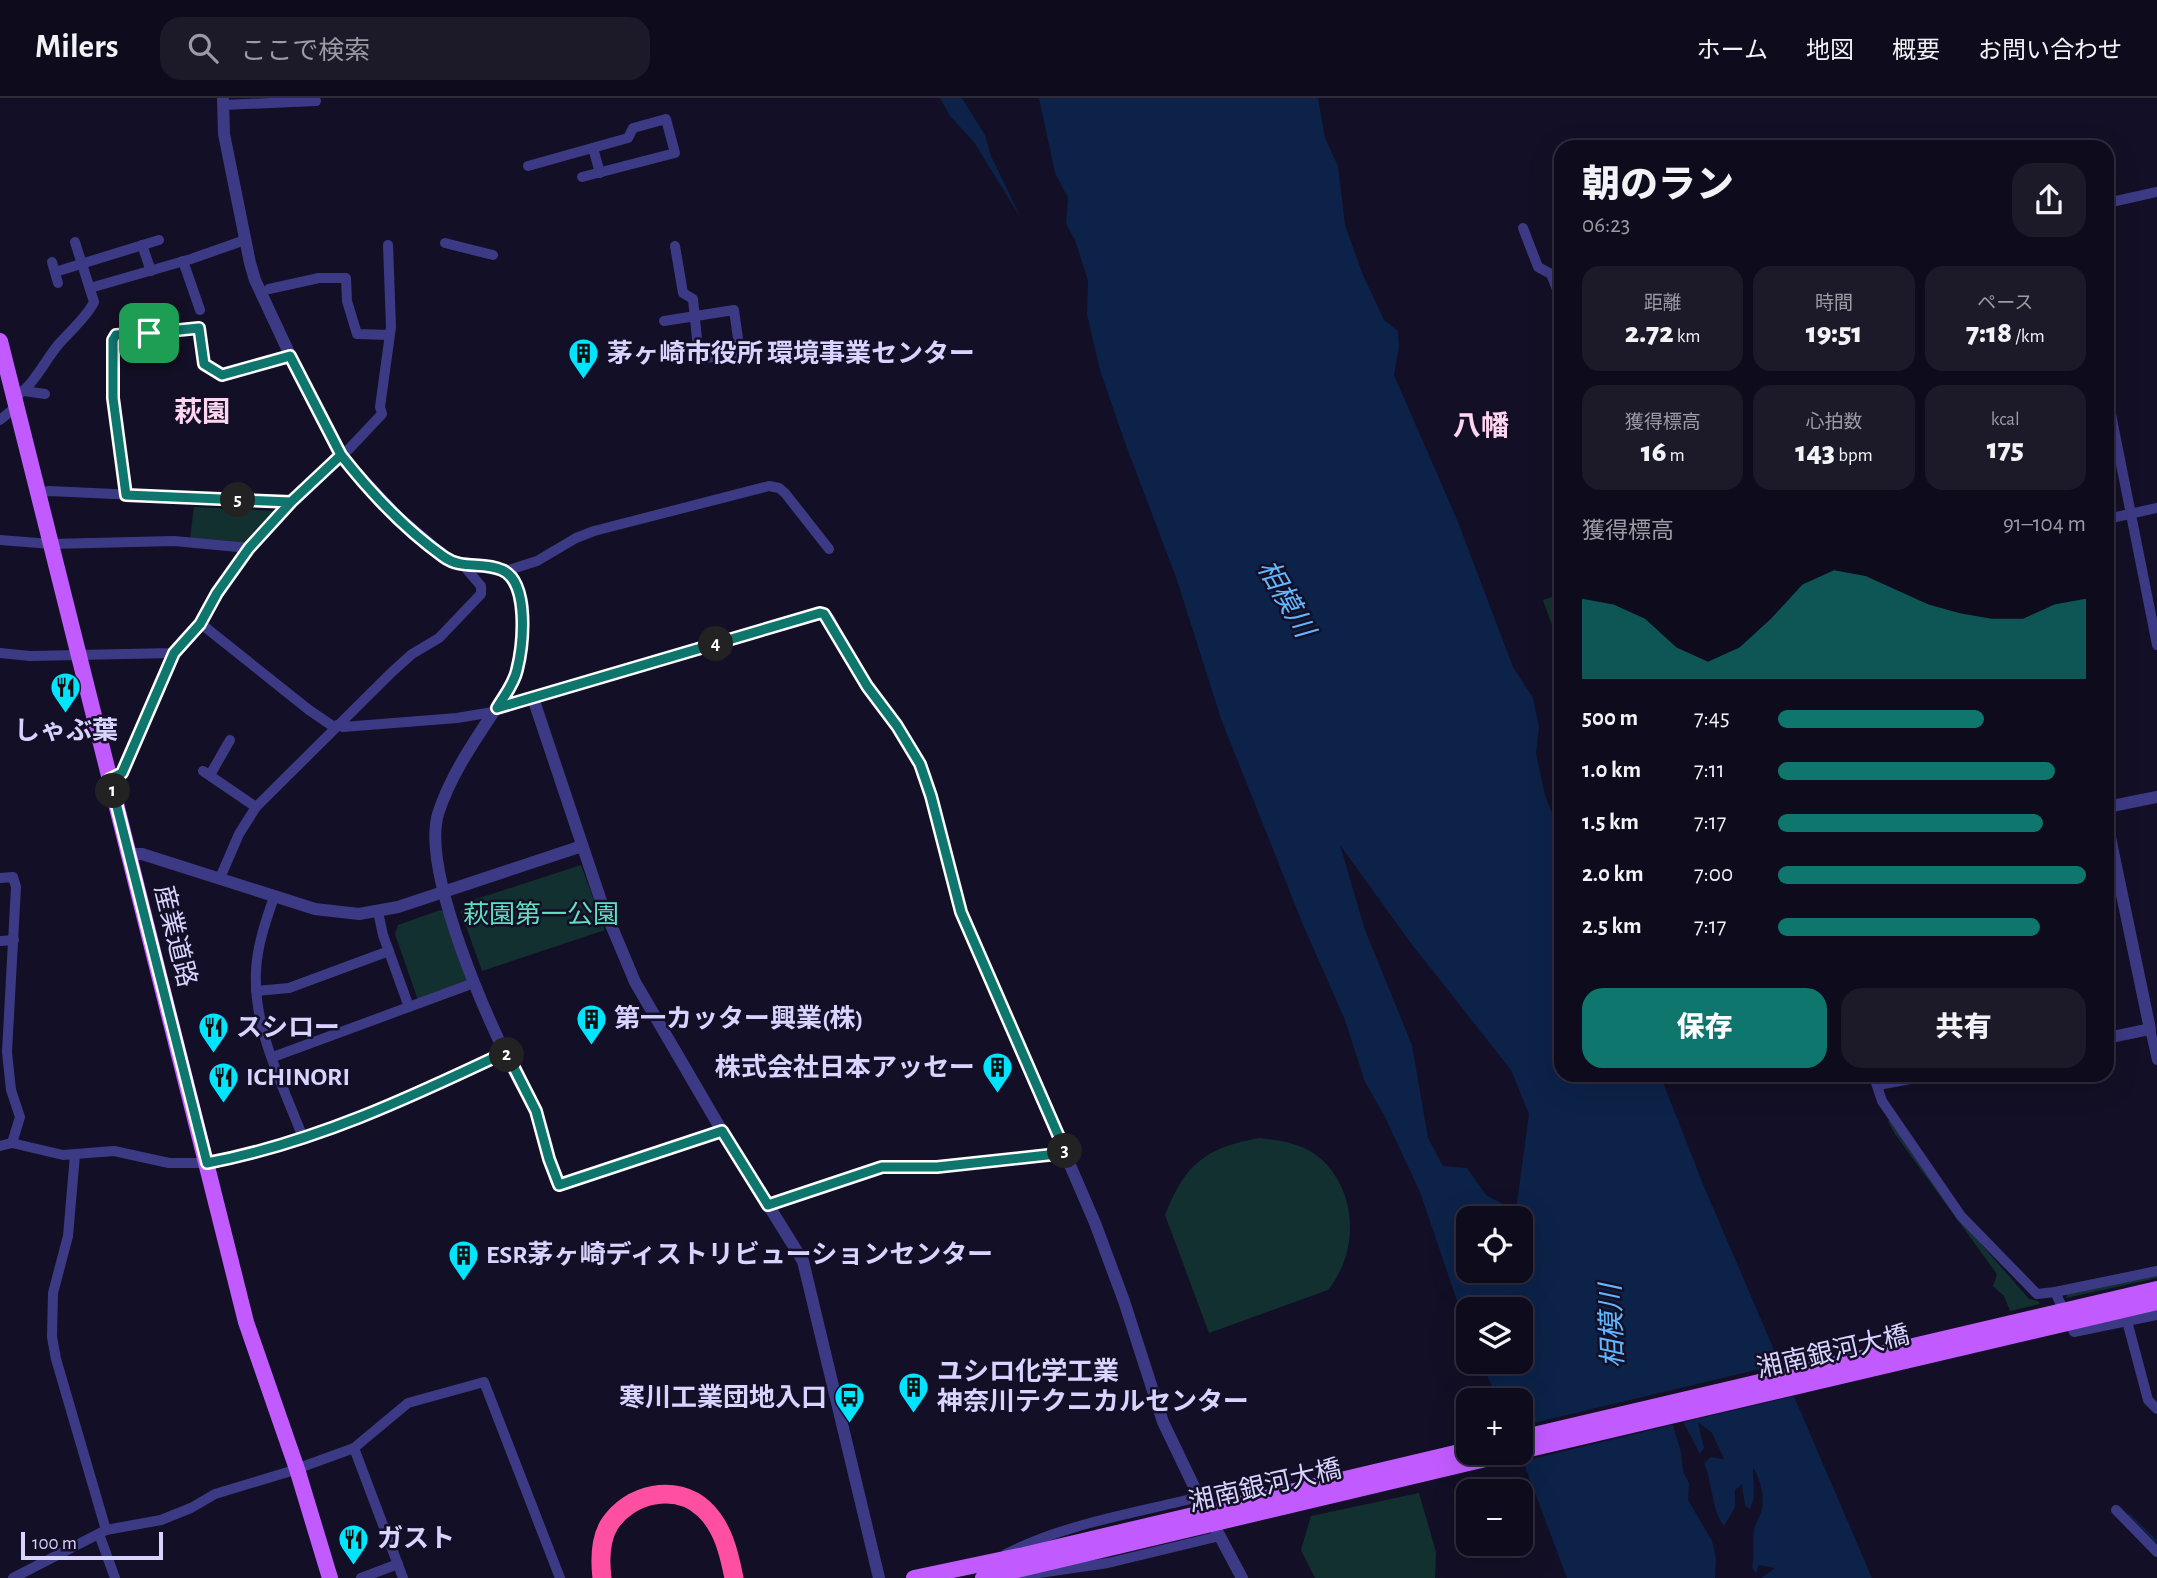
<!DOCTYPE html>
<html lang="ja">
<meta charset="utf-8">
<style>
body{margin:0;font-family:"Alegreya Sans","Noto Sans JP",sans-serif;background:#1c1929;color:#f1f3f6;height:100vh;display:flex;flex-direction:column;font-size:26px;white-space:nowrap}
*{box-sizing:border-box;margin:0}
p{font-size:23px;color:#9b9ba3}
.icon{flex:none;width:38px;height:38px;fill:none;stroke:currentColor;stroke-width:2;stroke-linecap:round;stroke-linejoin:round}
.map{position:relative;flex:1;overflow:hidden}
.side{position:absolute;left:1554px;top:42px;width:560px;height:942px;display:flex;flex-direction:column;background:#0e0b1c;border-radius:21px;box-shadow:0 7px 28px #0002,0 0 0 2px #2e2b3b}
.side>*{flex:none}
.controls{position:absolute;left:1456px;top:1108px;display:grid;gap:14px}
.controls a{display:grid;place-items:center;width:77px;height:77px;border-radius:14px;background:#0e0b1c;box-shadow:0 7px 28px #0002,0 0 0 2px #2e2b3b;font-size:35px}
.scale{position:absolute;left:21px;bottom:18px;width:142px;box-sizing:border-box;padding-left:7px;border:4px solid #d9d4ff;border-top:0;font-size:19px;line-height:24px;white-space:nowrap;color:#d9d4ff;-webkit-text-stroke:5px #130f26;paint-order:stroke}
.pin{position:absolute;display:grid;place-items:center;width:60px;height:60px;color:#fff;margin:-30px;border-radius:14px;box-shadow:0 4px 10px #0006}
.km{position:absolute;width:35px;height:35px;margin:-18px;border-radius:50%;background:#222;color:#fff;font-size:19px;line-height:35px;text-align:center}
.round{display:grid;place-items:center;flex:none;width:74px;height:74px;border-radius:21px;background:#1c1929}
.head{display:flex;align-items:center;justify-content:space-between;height:119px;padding:0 28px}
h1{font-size:38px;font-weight:800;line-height:52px}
.stats{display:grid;grid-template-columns:repeat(3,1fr);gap:10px;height:119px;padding:7px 28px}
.stats div{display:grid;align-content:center;border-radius:18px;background:#1c1929;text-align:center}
.stats b{font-size:30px;font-weight:800}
.stats small{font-size:19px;font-weight:400}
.stats p{font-size:19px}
.chart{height:196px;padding:14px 28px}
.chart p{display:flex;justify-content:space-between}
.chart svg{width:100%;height:126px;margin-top:7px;fill:#0f766e;opacity:.7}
.button{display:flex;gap:14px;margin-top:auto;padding:14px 28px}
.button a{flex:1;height:80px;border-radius:21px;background:#0f766e;color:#fff;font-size:28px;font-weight:800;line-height:80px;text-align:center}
.button a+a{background:#1c1929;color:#f1f3f6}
ul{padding:0 28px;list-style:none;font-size:23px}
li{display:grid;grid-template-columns:112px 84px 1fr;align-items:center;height:52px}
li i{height:18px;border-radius:9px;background:#0f766e}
header{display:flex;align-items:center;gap:42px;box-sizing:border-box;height:98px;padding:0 35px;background:#0e0b1c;border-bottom:2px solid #2e2b3b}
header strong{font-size:33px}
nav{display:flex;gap:38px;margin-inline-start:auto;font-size:24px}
.search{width:490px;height:63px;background:#1c1929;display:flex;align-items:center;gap:18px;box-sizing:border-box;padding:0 24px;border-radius:21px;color:#9b9ba3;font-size:26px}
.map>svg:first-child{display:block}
.green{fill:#12302f}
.water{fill:#0c2248;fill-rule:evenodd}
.pier{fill:#130f26}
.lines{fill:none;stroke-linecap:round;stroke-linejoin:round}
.stream{stroke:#0c2248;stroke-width:2.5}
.minor{stroke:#3d3a85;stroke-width:10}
.tertiary{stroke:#3d3a85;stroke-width:12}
.primary{stroke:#c25bff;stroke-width:16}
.motorway{stroke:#ff4fa3;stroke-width:19}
.route-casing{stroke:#fff;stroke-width:14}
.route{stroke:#0f766e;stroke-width:9}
.labels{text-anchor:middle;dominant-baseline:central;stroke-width:5;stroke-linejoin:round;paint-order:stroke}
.poi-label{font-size:26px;font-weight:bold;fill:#d9d4ff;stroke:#130f26;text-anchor:start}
.park-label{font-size:26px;fill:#5fe0c0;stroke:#130f26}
.street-label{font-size:26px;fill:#d9d4ff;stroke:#130f26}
.neighbourhood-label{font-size:28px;font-weight:bold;fill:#ffd6f0;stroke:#130f26}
.water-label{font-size:28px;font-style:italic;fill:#62b6ff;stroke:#130f26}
</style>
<header>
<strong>Milers</strong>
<div class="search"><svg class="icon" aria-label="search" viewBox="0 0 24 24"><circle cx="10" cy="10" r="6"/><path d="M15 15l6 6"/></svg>ここで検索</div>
<nav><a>ホーム</a><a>地図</a><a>概要</a><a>お問い合わせ</a></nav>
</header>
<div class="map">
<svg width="2157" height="1480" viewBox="0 0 2157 1480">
<rect width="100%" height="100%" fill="#130f26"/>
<g class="green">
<polygon points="194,409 275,413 276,416 251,444 243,447 190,441"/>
<polygon points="1561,496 1561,553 1543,502"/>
<polygon points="581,767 605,832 482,873 461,814 467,804"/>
<polygon points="440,812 446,814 470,885 419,905 395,836 398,827"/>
<polygon points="1890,1022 1968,1131 2029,1201 2038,1203 2040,1206 2010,1213 2004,1198 1993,1188 1997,1177 1994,1172 1895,1036 1888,1023"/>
<path d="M1259,1040C1280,1042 1304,1046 1320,1060C1358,1094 1359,1154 1328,1192L1209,1235L1165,1117C1185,1066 1205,1050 1259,1040Z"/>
<polygon points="2157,1177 2157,1180 2066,1200 2068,1195"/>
<polygon points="1419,1395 1436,1454 1435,1480 1315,1480 1301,1452 1311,1418"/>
</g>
<g class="water">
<polygon points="940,0 962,0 985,37 991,58 1022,122 974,44 950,18"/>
<path d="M1039,0H1318L1325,40L1338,68L1345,127L1363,177L1384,222L1398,233L1399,249L1394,277L1458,424L1513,569L1533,600L1539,629L1536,655L1545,697L1561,738V976L1660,977L1705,1091L1872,1480H1761L1775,1470L1759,1467L1756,1475L1752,1470C1755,1458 1752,1445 1754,1432C1755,1426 1758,1422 1760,1417C1766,1403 1761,1381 1753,1370L1754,1400L1750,1411L1745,1408L1742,1386L1735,1392V1409L1724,1428C1711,1411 1713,1385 1704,1365L1711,1359L1724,1361L1712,1335L1698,1324L1704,1350L1700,1356L1677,1312L1667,1308L1681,1354L1683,1373L1689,1385L1688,1402L1712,1443L1716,1460L1715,1480H1567L1520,1355L1521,1302H1498L1481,1264H1521V1211H1468V1235L1420,1094L1384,1017L1365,984L1345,922L1304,829L1221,621L1177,482L1124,342L1100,272L1087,216L1088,183L1075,142L1066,126L1068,100L1055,75ZM1340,747L1410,844L1511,972L1529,1016L1516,1112L1487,1098L1467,1070L1443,1068L1428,1040L1412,947L1365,832ZM1468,1120H1521V1172H1468Z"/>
</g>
<polygon class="pier" points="1785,1265 1799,1297 1680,1325 1673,1314 1676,1326 1520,1364 1516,1355 1521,1354 1521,1328"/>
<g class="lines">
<polyline class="stream" points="2129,1417 2157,1444"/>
<g class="minor">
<polyline points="223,7 316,3"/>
<polyline points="593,50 600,75"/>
<polyline points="528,68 628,40 633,30 666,21 675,55 582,79"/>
<polyline points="2107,105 2157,94"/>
<polyline points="1523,130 1538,169 1551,176 1561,202"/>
<polyline points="445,145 493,157"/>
<polyline points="142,147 151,173"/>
<polyline points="183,163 200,212"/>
<polyline points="52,164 58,185"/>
<polyline points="55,174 159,142"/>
<polyline points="90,190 191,161 245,142"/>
<polyline points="269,191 319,180 346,180 347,203 357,236 389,237"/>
<polyline points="664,223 734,212 740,255 699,261 693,201 683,195 675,148"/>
<polyline points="24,293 45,296"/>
<polyline points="2107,296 2157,547"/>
<path d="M15,299C34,287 44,264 58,247C70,233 86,220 94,204L75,144"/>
<polyline points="0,322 17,308"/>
<polyline points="39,395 49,393 291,404"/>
<polyline points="126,397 113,300 113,242 116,237 199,230 204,266 222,277 290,258"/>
<polyline points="2107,421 2157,410"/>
<polyline points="0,442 51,446 174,443 249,450"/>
<polyline points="506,473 537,463 576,440 594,433 769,388 779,390 785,395 829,451"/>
<polyline points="200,525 309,612 334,629"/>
<polyline points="0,555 30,558 174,555 200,525 217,495 249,450 291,404 330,366 349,351 382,316 380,309 391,229 388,147"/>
<polyline points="337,627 343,629 457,620 493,614"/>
<polyline points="203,673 256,709"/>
<polyline points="210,677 230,642"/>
<polyline points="110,681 122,675 174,555"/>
<polyline points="0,780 13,779 16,789 7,954 11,992 20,1019 12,1045"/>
<polyline points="220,780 239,736 256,709 393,573 412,556 439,540 481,496 481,488 463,467"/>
<path d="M274,799C266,822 257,848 256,873C253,931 283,987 303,1040"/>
<polyline points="378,814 383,837 409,909"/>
<polyline points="0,843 14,842"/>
<polyline points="256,893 289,890 389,853"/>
<polyline points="2150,931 2157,962"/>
<polyline points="273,959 474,885"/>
<polyline points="1873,976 1882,1003 1961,1118 2037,1196 2055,1194 2157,1173"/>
<polyline points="0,1048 12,1045 63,1057 114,1053 169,1065 207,1065"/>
<polyline points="75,1057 68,1138 53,1195 52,1239 56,1261 106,1432"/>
<polyline points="2055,1194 2074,1234 2157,1217"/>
<polyline points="2127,1223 2148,1302 2157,1311"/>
<polyline points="354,1350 403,1480"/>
<polyline points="2116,1412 2157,1454"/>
<polyline points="99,1436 115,1480"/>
<path d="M1006,1456C1064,1426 1135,1415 1199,1399"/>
<polyline points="1019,1478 1108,1465 1220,1438"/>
<polyline points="13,1480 106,1432 161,1422 191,1410 215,1396 288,1374 354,1350 408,1305 484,1284 560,1480"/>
<polyline points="361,1480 398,1466"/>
</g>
<g class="tertiary">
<path d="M223,0L224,36L250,165L255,182L305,289L341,357L350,368L398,419L446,460L463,467L488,468L506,473C512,482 519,492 522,503C527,523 519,567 512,586C486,627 453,669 438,716C421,774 490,929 519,983C524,993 531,1001 535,1011C545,1034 549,1060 556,1083L559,1087L565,1086L722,1033"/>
<polyline points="533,600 601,803 635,884 722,1033 803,1163 879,1480"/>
<polyline points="497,610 819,515 829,521 843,549 867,588 897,628 920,666 931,698 961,814 1095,1125 1124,1203 1163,1324 1199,1399 1242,1480"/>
<polyline points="2107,709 2157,699"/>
<polyline points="2107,725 2150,931 2107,940"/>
<polyline points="130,756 142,756 315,811 359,816 398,809 582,748"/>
<polyline points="1878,986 1931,976"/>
<path d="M207,1065C313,1045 409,1000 506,955"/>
<polyline points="768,1107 882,1069 937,1069 1066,1055"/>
</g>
<g class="primary">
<polyline points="0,243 246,1224 297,1371 330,1480"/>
<polyline points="1521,1340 2157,1191"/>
<polyline points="1521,1353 2157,1204"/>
<polyline points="914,1480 1024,1457 1468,1352"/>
<polyline points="983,1480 1515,1354"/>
</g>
<path class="motorway" d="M602,1480C600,1463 600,1442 609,1427C629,1395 676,1385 704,1411C723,1429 729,1455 734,1480"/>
</g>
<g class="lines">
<defs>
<path id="route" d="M149,235L199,230L204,266L222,277L290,258L341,357L291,404L249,450L217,495L200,526L174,555L122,675L110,681L207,1065C313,1045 409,1000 506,954L536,1013L549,1061L559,1087L722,1033L768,1107L882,1069H937L1066,1055L961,814L931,698L920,666L897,628L867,588L824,516L820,515L497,610C504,598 514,586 517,572C523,548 530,484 502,472C483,463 462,472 444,459C406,432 370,394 341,357L291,404L126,397L113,300V242L116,237L149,235"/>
</defs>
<use href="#route" class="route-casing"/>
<use href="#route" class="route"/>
</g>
<defs>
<symbol id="building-pin" viewBox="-11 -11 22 30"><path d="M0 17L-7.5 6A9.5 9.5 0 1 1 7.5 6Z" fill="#00e5ff" stroke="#130f26"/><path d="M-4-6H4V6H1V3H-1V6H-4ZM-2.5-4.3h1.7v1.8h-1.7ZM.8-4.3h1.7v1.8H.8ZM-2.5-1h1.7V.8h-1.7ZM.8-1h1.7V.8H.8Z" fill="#111"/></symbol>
<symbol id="restaurant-pin" viewBox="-11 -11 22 30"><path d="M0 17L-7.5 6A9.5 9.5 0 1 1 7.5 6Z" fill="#00e5ff" stroke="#130f26"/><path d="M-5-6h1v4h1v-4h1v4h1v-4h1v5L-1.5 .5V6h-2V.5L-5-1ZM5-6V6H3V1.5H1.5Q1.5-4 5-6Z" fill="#111"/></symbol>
<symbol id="bus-pin" viewBox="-11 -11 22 30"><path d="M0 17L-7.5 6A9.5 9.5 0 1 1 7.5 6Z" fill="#00e5ff" stroke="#130f26"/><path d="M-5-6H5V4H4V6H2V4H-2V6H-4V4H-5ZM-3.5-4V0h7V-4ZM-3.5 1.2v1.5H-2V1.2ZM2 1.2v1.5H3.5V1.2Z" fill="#111"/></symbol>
</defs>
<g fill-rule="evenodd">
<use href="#building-pin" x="566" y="238" width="35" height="47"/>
<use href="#restaurant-pin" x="48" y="572" width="35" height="47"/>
<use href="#building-pin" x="574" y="904" width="35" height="47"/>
<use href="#restaurant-pin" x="196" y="912" width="35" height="47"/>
<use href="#building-pin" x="980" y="952" width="35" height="47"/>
<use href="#restaurant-pin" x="206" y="962" width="35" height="47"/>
<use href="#building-pin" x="446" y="1140" width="35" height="47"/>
<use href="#building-pin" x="896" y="1272" width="35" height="47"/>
<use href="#bus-pin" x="832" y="1282" width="35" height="47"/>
<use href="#restaurant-pin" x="336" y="1424" width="35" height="47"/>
</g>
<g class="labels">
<g class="poi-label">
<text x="607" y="256">茅ヶ崎市役所 環境事業センター</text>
<text x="66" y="633" text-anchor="middle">しゃぶ葉</text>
<text x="614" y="921">第一カッター興業(株)</text>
<text x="236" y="930">スシロー</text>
<text x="975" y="970" text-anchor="end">株式会社日本アッセー</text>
<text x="246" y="979">ICHINORI</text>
<text x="486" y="1157">ESR茅ヶ崎ディストリビューションセンター</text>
<text x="937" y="1274">ユシロ化学工業<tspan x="937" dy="30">神奈川テクニカルセンター</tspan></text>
<text x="827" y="1300" text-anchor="end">寒川工業団地入口</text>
<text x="377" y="1441">ガスト</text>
</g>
<g class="park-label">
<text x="541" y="817">萩園第一公園</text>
</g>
<g class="street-label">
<text transform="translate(175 838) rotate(76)">産業道路</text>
<text transform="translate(1833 1254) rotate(-13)">湘南銀河大橋</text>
<text transform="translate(1265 1388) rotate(-13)">湘南銀河大橋</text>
</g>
<g class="neighbourhood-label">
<text x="202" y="315">萩園</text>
<text x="1481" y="329">八幡</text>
</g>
<g class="water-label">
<text transform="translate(1285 501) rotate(60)">相模川</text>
<text transform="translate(1613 1228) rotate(-92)">相模川</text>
</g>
</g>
</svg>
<div class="controls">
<a><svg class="icon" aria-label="locate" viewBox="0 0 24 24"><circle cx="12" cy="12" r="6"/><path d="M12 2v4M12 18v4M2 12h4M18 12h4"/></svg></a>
<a><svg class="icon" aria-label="layers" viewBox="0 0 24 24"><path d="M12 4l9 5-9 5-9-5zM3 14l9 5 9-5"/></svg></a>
<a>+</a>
<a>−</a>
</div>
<div class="scale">100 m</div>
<div class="pin" style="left:149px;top:235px;background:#1e9e55"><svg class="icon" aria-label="arrive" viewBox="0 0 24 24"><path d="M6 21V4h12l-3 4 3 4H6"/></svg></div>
<b class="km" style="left:113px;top:693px">1</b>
<b class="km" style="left:507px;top:957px">2</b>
<b class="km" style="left:1065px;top:1053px">3</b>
<b class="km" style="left:716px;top:546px">4</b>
<b class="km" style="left:238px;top:402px">5</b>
<section class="side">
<div class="head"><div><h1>朝のラン</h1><p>06:23</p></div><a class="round"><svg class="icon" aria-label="share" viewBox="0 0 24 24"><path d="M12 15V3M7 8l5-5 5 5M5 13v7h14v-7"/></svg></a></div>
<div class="stats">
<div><p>距離</p><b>2.72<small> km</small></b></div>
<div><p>時間</p><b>19:51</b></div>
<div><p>ペース</p><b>7:18<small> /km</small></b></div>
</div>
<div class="stats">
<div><p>獲得標高</p><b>16<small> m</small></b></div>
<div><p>心拍数</p><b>143<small> bpm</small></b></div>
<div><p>kcal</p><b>175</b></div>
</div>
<div class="chart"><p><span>獲得標高</span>91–104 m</p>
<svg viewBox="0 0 160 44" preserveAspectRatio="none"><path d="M0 44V16L10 18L20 23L30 33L40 38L50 33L60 23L70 11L80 6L90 8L100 13L110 18L120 21L130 23L140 23L150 18L160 16V44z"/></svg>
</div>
<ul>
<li><b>500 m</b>7:45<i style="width:67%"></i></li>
<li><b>1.0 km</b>7:11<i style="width:90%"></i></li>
<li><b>1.5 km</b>7:17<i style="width:86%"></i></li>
<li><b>2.0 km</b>7:00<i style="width:100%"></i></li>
<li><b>2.5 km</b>7:17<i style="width:85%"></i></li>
</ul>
<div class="button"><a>保存</a><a>共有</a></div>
</section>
</div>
